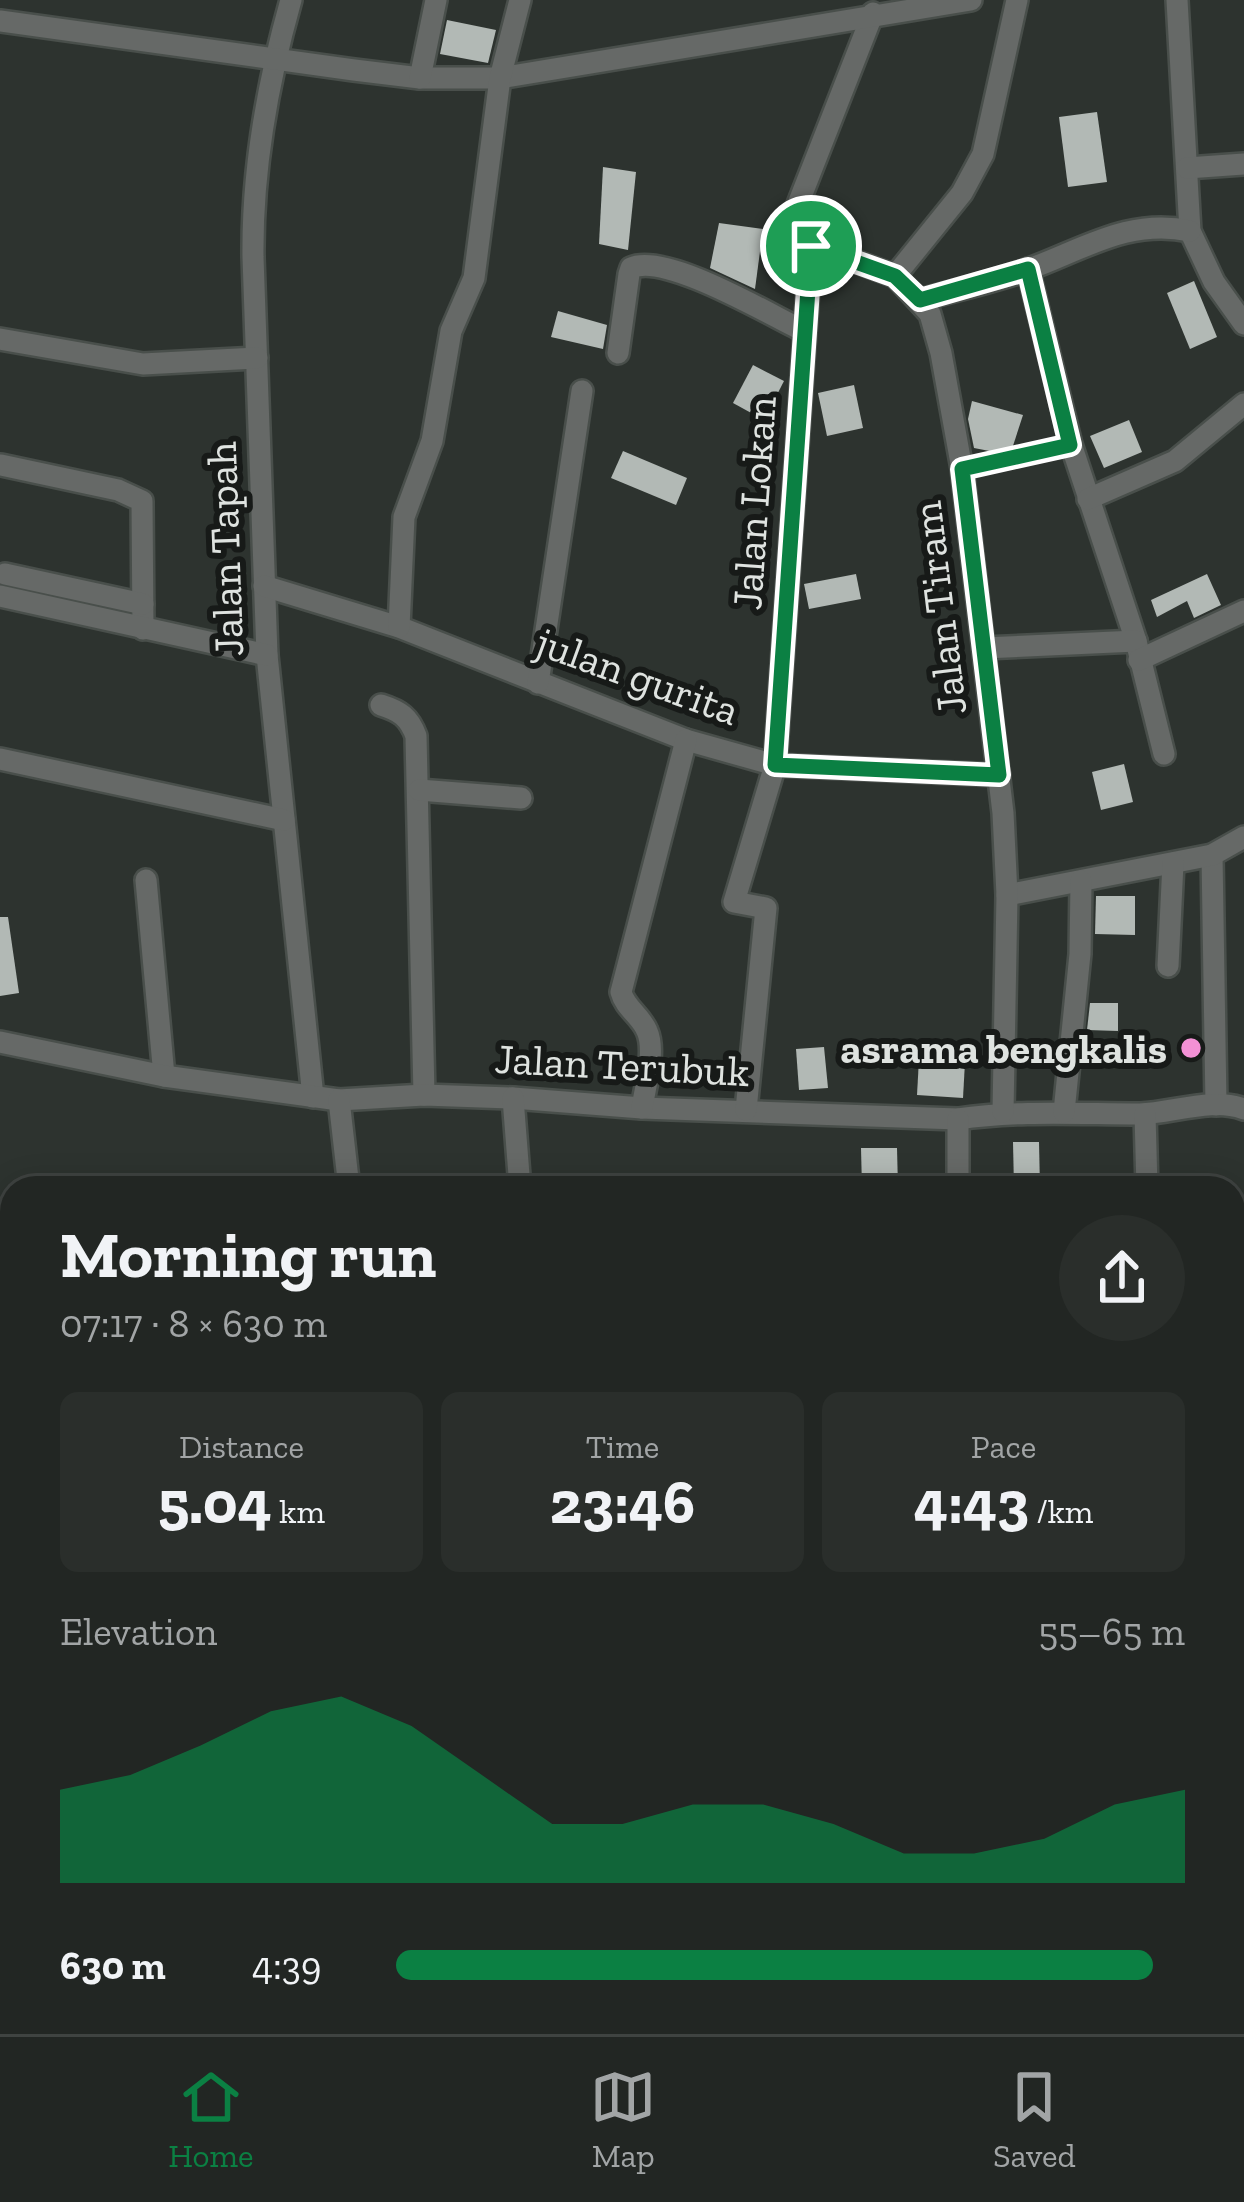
<!DOCTYPE html>
<meta charset="utf-8">
<style>
body{margin:0;font-family:"Zilla Slab",serif;background:#2a2e2b;color:#f1f3f6;height:100vh;display:flex;flex-direction:column;font-size:45px;white-space:nowrap}
*{box-sizing:border-box;margin:0}
p{font-size:39px;color:#a2a5a6}
.icon{flex:none;width:66px;height:66px;fill:none;stroke:currentColor;stroke-width:2;stroke-linecap:round;stroke-linejoin:round}
.map{position:relative;flex:1;overflow:hidden}
.drawer{position:absolute;left:0px;top:1176px;width:1245px;height:858px;display:flex;flex-direction:column;background:#222623;border-radius:36px 36px 0 0;box-shadow:0 6px 30px #0003,0 0 0 3px #3f4341}
.drawer>*{flex:none}
.pin{position:absolute;display:grid;place-items:center;width:102px;height:102px;color:#fff;margin:-51px;border:6px solid #fff;border-radius:50%;box-shadow:0 3px 12px #0007}
.round{display:grid;place-items:center;flex:none;width:126px;height:126px;border-radius:63px;background:#2a2e2b}
.overview{display:flex;align-items:center;justify-content:space-between;height:204px;padding:0 60px}
h1{font-size:66px;font-weight:800;line-height:90px}
.figures{display:grid;grid-template-columns:repeat(3,1fr);gap:18px;height:204px;padding:12px 60px}
.figures div{display:grid;align-content:center;border-radius:18px;background:#2a2e2b;text-align:center}
.figures b{font-size:60px;font-weight:800}
.figures small{font-size:33px;font-weight:400}
.figures p{font-size:33px}
.chart{height:336px;padding:24px 60px}
.chart p{display:flex;justify-content:space-between}
.chart svg{width:100%;height:216px;margin-top:12px;fill:#0b8043;opacity:.7}
ul{padding:0 60px;list-style:none;font-size:39px}
li{display:grid;grid-template-columns:192px 144px 1fr;align-items:center;height:90px}
li i{height:30px;border-radius:15px;background:#0b8043}
.tab-bar{display:flex;justify-content:space-around;align-items:center;height:168px;border-top:3px solid #3f4341;background:#222623;font-size:33px;color:#a2a5a6}
.tab-bar a{display:grid;justify-items:center;gap:6px}
.tab-bar .current{color:#0b8043}
.map>svg:first-child{display:block}
.building{fill:#b2b9b5}
.lines{fill:none;stroke-linecap:round;stroke-linejoin:round}
.minor-casing{stroke:#494f4b;stroke-width:26}
.major-casing{stroke:#494f4b;stroke-width:32}
.path{stroke:#6c716d;stroke-width:3;stroke-dasharray:6 9;stroke-linecap:butt}
.minor{stroke:#666967;stroke-width:21}
.major{stroke:#999f9b;stroke-width:27}
.route-casing{stroke:#fff;stroke-width:24}
.route{stroke:#0b8043;stroke-width:15}
.poi-dot{fill:#f391d5;stroke:#171a18;stroke-width:4.5}
.labels{text-anchor:middle;dominant-baseline:central;stroke-width:12;stroke-linejoin:round;paint-order:stroke}
.street-label{font-size:42px;fill:#dfe3e0;stroke:#171a18}
.poi-label{font-size:42px;font-weight:bold;fill:#dfe3e0;stroke:#171a18;text-anchor:end}
</style>
<div class="map">
<svg width="1244" height="2034" viewBox="0 0 1244 2034">
<rect width="100%" height="100%" fill="#2d332f"/>
<g class="building">
<polygon points="447,20 496,30 488,63 440,54"/>
<polygon points="1097,112 1107,182 1068,187 1059,117"/>
<polygon points="603,167 636,172 628,250 599,244"/>
<polygon points="719,223 763,229 755,289 710,268"/>
<polygon points="1194,281 1217,337 1190,349 1167,293"/>
<polygon points="558,311 607,325 603,349 551,337"/>
<polygon points="753,365 784,381 764,420 733,403"/>
<polygon points="854,385 863,428 827,436 818,393"/>
<polygon points="972,401 1023,415 1010,455 974,448 968,419"/>
<polygon points="1129,420 1142,452 1104,468 1090,436"/>
<polygon points="623,451 687,478 676,505 611,478"/>
<polygon points="856,574 861,599 809,609 804,584"/>
<polygon points="1207,574 1221,605 1194,618 1187,601 1157,617 1151,600"/>
<polygon points="1124,764 1133,802 1101,810 1092,772"/>
<polygon points="1096,896 1135,896 1135,935 1095,934"/>
<polygon points="0,917 8,917 19,993 0,996"/>
<polygon points="1090,1003 1118,1003 1118,1031 1087,1030"/>
<polygon points="920,1041 966,1044 963,1098 917,1095"/>
<polygon points="824,1047 828,1088 799,1090 796,1049"/>
<polygon points="1013,1142 1039,1142 1040,1188 1014,1188"/>
<polygon points="861,1148 897,1148 898,1188 862,1188"/>
</g>
<g class="lines">
<defs>
<g id="minor">
<path d="M291,0C267,85 252,169 253,257L267,655L313,1097"/>
<polyline points="1177,0 1190,231 1214,282 1244,324"/>
<polyline points="873,13 789,227 793,238 895,276"/>
<polyline points="0,21 354,70 420,78 500,78 971,0"/>
<polyline points="420,78 436,0"/>
<polyline points="1187,168 1244,164"/>
<polyline points="1028,269 1071,444 1136,641 1164,754"/>
<path d="M920,300C956,290 994,282 1029,269C1084,249 1129,218 1190,231"/>
<polyline points="0,339 143,364 257,358"/>
<path d="M618,353L629,274L631,268C665,252 768,314 804,331"/>
<polyline points="1,465 118,490 142,501 143,629"/>
<polyline points="1088,499 1175,461 1244,404"/>
<polyline points="5,574 143,604"/>
<polyline points="264,586 399,627 686,740 775,765 999,775"/>
<polyline points="0,596 267,655"/>
<polyline points="399,627 404,517 432,441 451,331 474,278 500,78 520,0"/>
<polyline points="984,648 1136,641"/>
<polyline points="1139,660 1244,611"/>
<polyline points="538,683 582,391"/>
<path d="M381,705C400,711 409,717 416,736L424,1095"/>
<polyline points="0,759 284,820"/>
<polyline points="419,790 521,798"/>
<polyline points="1212,855 1216,1105"/>
<polyline points="146,880 164,1076"/>
<polyline points="1007,895 1212,855 1244,837"/>
<polyline points="1168,966 1173,863"/>
<path d="M0,1042L164,1076L339,1100L424,1095L513,1098L642,1108L958,1119C1019,1110 1079,1114 1140,1114C1173,1113 1212,1097 1244,1109"/>
<polyline points="513,1098 520,1188"/>
<polyline points="339,1100 349,1188"/>
<path d="M642,1108C645,1087 656,1051 647,1031C641,1016 625,1008 621,992L686,740"/>
<polyline points="746,1110 766,908 734,902 775,765 811,246"/>
<polyline points="1003,1112 1007,895 1003,813 962,469 941,353 930,314 895,276 962,193 983,154 1017,0"/>
<polyline points="1064,1112 1080,954 1081,881"/>
<polyline points="1145,1114 1147,1188"/>
<polyline points="958,1188 958,1119"/>
<polyline points="1233,1214 1244,1214"/>
<polyline points="0,1259 12,1258"/>
<polyline points="1233,1364 1244,1363"/>
<polyline points="1233,1946 1244,1945"/>
<polyline points="0,1966 12,1968"/>
<polyline points="806,2022 807,2034"/>
<polyline points="1125,2022 1126,2034"/>
<polyline points="138,2034 140,2022"/>
<polyline points="263,2034 265,2022"/>
<polyline points="498,2034 501,2022"/>
</g>
<g id="major">
<polyline points="1233,1777 1244,1776"/>
<polyline points="0,1791 12,1792"/>
</g>
</defs>
<use href="#minor" class="minor-casing"/>
<use href="#major" class="major-casing"/>
<polyline class="path" points="979,466 1051,449"/>
<use href="#minor" class="minor"/>
<use href="#major" class="major"/>
</g>
<g class="lines">
<defs>
<polygon id="route" points="811,246 895,276 920,300 1028,269 1070,445 962,469 999,775 775,765"/>
</defs>
<use href="#route" class="route-casing"/>
<use href="#route" class="route"/>
</g>
<circle class="poi-dot" cx="1191" cy="1048" r="12"/>
<g class="labels">
<g class="street-label">
<text transform="translate(754 503) rotate(-86)">Jalan Lokan</text>
<text transform="translate(225 549) rotate(-92)">Jalan Tapah</text>
<text transform="translate(939 608) rotate(-97)">Jalan Tiram</text>
<text transform="translate(638 676) rotate(20)">julan gurita</text>
<text transform="translate(622 1065) rotate(3)">Jalan Terubuk</text>
</g>
<g class="poi-label">
<text x="1167" y="1048">asrama bengkalis</text>
</g>
</g>
</svg>
<div class="pin" style="left:811px;top:246px;background:#1e9e55"><svg class="icon" aria-label="arrive" viewBox="0 0 24 24"><path d="M6 21V4h12l-3 4 3 4H6"/></svg></div>
<section class="drawer">
<div class="overview"><div><h1>Morning run</h1><p>07:17 · 8 × 630 m</p></div><a class="round"><svg class="icon" aria-label="share" viewBox="0 0 24 24"><path d="M12 15V3M7 8l5-5 5 5M5 13v7h14v-7"/></svg></a></div>
<div class="figures">
<div><p>Distance</p><b>5.04<small> km</small></b></div>
<div><p>Time</p><b>23:46</b></div>
<div><p>Pace</p><b>4:43<small> /km</small></b></div>
</div>
<div class="chart"><p><span>Elevation</span>55–65 m</p>
<svg viewBox="0 0 160 44" preserveAspectRatio="none"><path d="M0 44V25L10 22L20 16L30 9L40 6L50 12L60 22L70 32L80 32L90 28L100 28L110 32L120 38L130 38L140 35L150 28L160 25V44z"/></svg>
</div>
<ul>
<li><b>630 m</b>4:39<i style="width:96%"></i></li>
</ul>
</section>
</div>
<nav class="tab-bar">
<a class="current"><svg class="icon" aria-label="home" viewBox="0 0 24 24"><path d="M3 11l9-7 9 7M6 9v11h12V9"/></svg>Home</a>
<a><svg class="icon" aria-label="map" viewBox="0 0 24 24"><path d="M3 6l6-2 6 2 6-2v14l-6 2-6-2-6 2zM9 4v14M15 6v14"/></svg>Map</a>
<a><svg class="icon" aria-label="saved" viewBox="0 0 24 24"><path d="M7 4h10v16l-5-4-5 4z"/></svg>Saved</a>
</nav>
